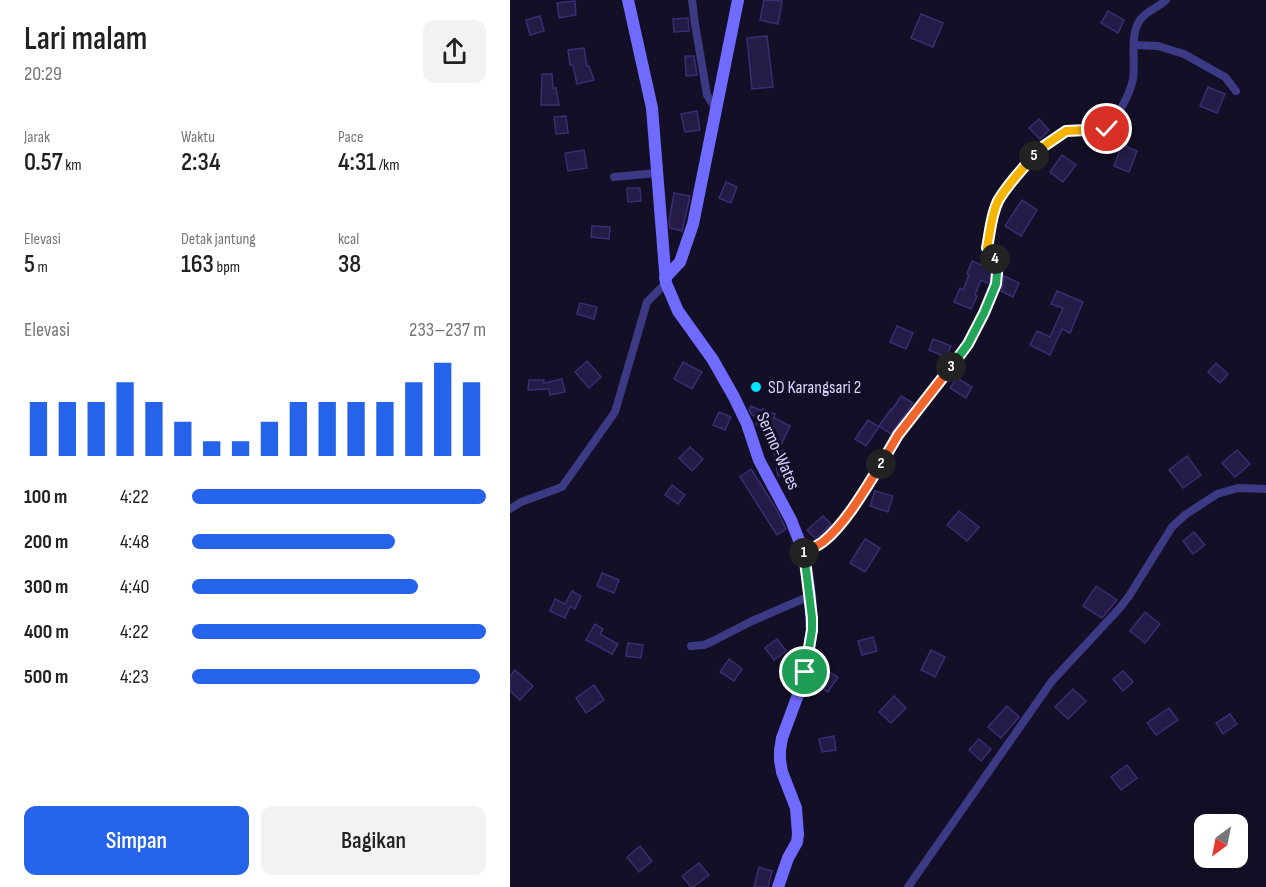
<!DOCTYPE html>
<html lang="id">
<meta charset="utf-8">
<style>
body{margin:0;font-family:"Sofia Sans Condensed",sans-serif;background:#f2f2f2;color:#222;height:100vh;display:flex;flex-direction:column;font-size:22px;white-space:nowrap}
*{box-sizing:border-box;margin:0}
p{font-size:20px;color:#767676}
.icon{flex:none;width:33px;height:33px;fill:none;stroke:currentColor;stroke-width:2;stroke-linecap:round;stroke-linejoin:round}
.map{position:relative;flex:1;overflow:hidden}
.sheet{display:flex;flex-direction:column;background:#fff;width:510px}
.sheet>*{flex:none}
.needle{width:39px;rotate:212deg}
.fabs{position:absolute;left:684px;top:814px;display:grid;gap:12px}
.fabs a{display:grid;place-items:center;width:54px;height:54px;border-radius:12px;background:#fff;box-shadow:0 3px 15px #0003;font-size:30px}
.pin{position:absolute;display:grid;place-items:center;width:51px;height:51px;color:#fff;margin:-26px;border:3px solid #fff;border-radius:50%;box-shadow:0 2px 6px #0007}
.km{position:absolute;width:30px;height:30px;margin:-15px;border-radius:50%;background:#222;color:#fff;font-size:16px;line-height:30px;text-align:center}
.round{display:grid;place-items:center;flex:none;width:63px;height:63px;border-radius:12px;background:#f2f2f2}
.head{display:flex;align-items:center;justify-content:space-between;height:102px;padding:0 24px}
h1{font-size:33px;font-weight:600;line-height:45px}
.metrics{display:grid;grid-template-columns:repeat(3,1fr);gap:9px;height:102px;padding:6px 24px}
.metrics div{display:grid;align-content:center}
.metrics b{font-size:26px;font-weight:600}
.metrics small{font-size:16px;font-weight:400}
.metrics p{font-size:16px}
.chart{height:168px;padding:12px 24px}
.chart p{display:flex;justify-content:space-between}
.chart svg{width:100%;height:108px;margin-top:6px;stroke:#2563eb;stroke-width:6}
.primary-button{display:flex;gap:12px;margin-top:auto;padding:12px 24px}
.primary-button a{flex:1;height:69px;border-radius:12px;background:#2563eb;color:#fff;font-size:24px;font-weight:600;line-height:69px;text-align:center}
.primary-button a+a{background:#f2f2f2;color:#222}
ul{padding:0 24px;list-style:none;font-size:20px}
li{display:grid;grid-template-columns:96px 72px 1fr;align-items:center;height:45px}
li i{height:15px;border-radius:8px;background:#2563eb}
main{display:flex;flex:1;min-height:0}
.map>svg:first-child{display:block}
.building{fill:#241b47;stroke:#3b2d73;stroke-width:1.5}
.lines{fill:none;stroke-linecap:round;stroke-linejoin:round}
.street{stroke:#3d3a85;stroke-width:8}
.secondary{stroke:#6f6bff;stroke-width:12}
.split-1-casing{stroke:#fff;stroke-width:12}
.split-2-casing{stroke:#fff;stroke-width:12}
.split-3-casing{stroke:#fff;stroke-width:12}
.split-4-casing{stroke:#fff;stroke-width:12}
.split-5-casing{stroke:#fff;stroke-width:12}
.split-6-casing{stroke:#fff;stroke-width:12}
.split-1{stroke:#22a559;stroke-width:8}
.split-2{stroke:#f0652b;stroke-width:8}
.split-3{stroke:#f0652b;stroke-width:8}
.split-4{stroke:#22a559;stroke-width:8}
.split-5{stroke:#f5b400;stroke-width:8}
.split-6{stroke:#f5b400;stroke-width:8}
.poi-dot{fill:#00e5ff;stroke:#130f26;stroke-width:2}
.labels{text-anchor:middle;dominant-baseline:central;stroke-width:6;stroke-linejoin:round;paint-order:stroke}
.poi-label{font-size:18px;fill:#d9d4ff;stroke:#130f26;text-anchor:start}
.street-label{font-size:18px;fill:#d9d4ff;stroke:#130f26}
</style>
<main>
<section class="sheet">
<div class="head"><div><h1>Lari malam</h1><p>20:29</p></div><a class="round"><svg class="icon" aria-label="share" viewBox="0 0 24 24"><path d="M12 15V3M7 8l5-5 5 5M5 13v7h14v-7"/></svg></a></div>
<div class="metrics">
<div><p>Jarak</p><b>0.57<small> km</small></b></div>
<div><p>Waktu</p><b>2:34</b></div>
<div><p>Pace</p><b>4:31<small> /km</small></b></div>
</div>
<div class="metrics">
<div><p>Elevasi</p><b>5<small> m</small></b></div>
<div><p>Detak jantung</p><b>163<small> bpm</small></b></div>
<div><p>kcal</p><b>38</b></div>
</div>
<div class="chart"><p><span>Elevasi</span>233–237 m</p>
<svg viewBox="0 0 160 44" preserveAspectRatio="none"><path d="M5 44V22M15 44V22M25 44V22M35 44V14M45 44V22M55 44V30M65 44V38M75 44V38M85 44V30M95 44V22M105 44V22M115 44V22M125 44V22M135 44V14M145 44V6M155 44V14"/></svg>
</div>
<ul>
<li><b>100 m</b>4:22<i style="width:100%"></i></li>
<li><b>200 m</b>4:48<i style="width:69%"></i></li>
<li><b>300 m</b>4:40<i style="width:77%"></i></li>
<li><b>400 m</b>4:22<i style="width:100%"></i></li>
<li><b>500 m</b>4:23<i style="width:98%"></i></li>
</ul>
<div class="primary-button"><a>Simpan</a><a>Bagikan</a></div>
</section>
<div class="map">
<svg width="756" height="887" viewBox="0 0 756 887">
<rect width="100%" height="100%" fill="#130f26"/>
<g class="building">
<polygon points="254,0 272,1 268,24 250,20"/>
<polygon points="65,1 66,15 49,18 47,3"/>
<polygon points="598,11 614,20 608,33 591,23"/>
<polygon points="411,14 433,23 423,47 401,38"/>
<polygon points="30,16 34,31 20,35 16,20"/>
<polygon points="178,18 179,31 164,32 163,19"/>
<polygon points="257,36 263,87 242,89 237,38"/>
<polygon points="74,48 77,66 79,66 84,80 67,84 63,65 60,65 58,50"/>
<polygon points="175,56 184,56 187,75 176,76"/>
<polygon points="32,74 42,74 43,88 46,88 49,105 31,105"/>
<polygon points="698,87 715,94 707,113 690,106"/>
<polygon points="187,111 190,130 175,132 171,114"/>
<polygon points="56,116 58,133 46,134 44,117"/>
<polygon points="529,119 539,130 530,139 519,128"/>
<polygon points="612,145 627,151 619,172 604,166"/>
<polygon points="74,150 77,168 58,171 55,153"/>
<polygon points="552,155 566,165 553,182 540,172"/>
<polygon points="216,182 227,187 221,203 209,198"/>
<polygon points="117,188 130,188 131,201 118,202"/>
<polygon points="164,193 180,196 172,231 160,228 159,222"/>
<polygon points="512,200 527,210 511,236 495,226"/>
<polygon points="82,226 100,227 99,239 81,237"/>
<polygon points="462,261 481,269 480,284 471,280 465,295 467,296 461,309 444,302 450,288 453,290 459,275 457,274"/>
<polygon points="494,276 509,283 503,297 491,291 493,285"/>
<polygon points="547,291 573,302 560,333 552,329 540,355 520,345 527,331 540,337 553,308 541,304"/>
<polygon points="70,303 87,307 84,319 67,314"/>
<polygon points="387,326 403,333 396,349 380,342"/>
<polygon points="423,339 441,346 436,357 419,350"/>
<polygon points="77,361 91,377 79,388 65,372"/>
<polygon points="173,362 192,372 182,389 164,379"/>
<polygon points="706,363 718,374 710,383 698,372"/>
<polygon points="447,378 462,387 456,398 440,388"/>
<polygon points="52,379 55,392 40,395 39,389 18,390 19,380 34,380 34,383"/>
<polygon points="391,396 403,403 381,434 369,426 381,409 382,410"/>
<polygon points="241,406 252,411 253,409 265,414 264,418 280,426 271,445 255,437 258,430 246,424 249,418 242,415 239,410"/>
<polygon points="209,412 221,417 215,430 203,425"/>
<polygon points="358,420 369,427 356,446 345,439"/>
<polygon points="180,447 193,459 182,471 169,458"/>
<polygon points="275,450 279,475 268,476 264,452"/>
<polygon points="727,450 740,464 725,477 712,463"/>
<polygon points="677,456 691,475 673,488 659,470"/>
<polygon points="241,469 267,510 276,529 267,535 230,477"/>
<polygon points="162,485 175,495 168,504 155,495"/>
<polygon points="365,491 383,496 378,512 360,506"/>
<polygon points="449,511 469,527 457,541 437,525"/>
<polygon points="313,516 321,524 306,539 297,530"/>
<polygon points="684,532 695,545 683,554 673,541"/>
<polygon points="355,539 370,548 355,572 340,563"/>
<polygon points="92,573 109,580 104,593 87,586"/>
<polygon points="586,586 607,600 592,618 573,606"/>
<polygon points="62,591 71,596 65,609 60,606 55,618 40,611 45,599 55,604"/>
<polygon points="635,612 650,624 635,643 620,631"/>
<polygon points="85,624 93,629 90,634 108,644 102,654 76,640"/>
<polygon points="363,637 367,651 352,655 348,641"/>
<polygon points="267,639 276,651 264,660 255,648"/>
<polygon points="118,643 133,645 131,658 116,656"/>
<polygon points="421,650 435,657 425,677 411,670"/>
<polygon points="219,659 232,669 224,681 210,672"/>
<polygon points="5,670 23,686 10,700 0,691 0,676"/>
<polygon points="315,670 328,677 318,692 306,685"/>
<polygon points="613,671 623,682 613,691 603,679"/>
<polygon points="84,685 94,700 76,713 66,698"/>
<polygon points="563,689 576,701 558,719 545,707"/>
<polygon points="384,696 396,708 381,723 369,712"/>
<polygon points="497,706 509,717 491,738 478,727"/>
<polygon points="659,708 668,720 646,735 637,723"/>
<polygon points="720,714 727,724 713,734 706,723"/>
<polygon points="324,736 326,750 312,752 309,739"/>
<polygon points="469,739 481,749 471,761 459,750"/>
<polygon points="617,765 627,778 611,790 601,777"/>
<polygon points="130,846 142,861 129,872 117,857"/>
<polygon points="189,863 199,875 183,887 181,887 172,876"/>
<polygon points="249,867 262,871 258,887 244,887"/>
</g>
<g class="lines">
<g class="street">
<polyline points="182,0 185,24 197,95 206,109"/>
<polyline points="625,45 648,46 674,54 715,77 726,91"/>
<polyline points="104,177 147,173"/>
<polyline points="0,509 11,502 52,487 105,412 137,302 156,283"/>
<path d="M294,553L313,542L321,534L342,509L361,481L388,435L458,344L487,284L488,263L477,248C480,233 481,217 488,203C497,183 535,140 555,132C562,129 589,130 598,129C608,113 619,98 623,79C626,60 619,36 630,20C637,10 648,8 656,0"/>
<polyline points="181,646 194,645 201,642 242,621 300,596"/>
<polyline points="398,887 542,681 608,610 619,596 662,527 675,515 707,494 728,488 756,489"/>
</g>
<g class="secondary">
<polyline points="118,0 142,108 156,283 168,311 203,360 224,397 237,424 249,460 281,520 294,553 300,596 302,630 295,672 289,692 272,738 270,750 270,760 272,772 286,808 288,834 287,842 278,858 268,887"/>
<polyline points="155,278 170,262 183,224 228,0"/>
</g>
</g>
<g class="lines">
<defs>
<polyline id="split-1" points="294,553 302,618 302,630 295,672"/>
<path id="split-2" d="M294,553C300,549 308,546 314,541C336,523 356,488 371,464"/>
<polyline id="split-3" points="371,464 388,435 441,367"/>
<polyline id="split-4" points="441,367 458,344 474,313 486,284 488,263 485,259"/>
<path id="split-5" d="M485,259L477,248C480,233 481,215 488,201C497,185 512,169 524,156"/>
<polyline id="split-6" points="524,156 534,146 556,131 597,129"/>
</defs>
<use href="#split-1" class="split-1-casing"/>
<use href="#split-2" class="split-2-casing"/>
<use href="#split-3" class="split-3-casing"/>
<use href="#split-4" class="split-4-casing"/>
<use href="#split-5" class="split-5-casing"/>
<use href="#split-6" class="split-6-casing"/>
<use href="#split-1" class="split-1"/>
<use href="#split-2" class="split-2"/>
<use href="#split-3" class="split-3"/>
<use href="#split-4" class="split-4"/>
<use href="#split-5" class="split-5"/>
<use href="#split-6" class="split-6"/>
</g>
<circle class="poi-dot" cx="246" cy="387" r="6"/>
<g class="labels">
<g class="poi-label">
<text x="258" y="387">SD Karangsari 2</text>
</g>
<g class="street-label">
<text transform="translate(268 451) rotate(66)">Sermo-Wates</text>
</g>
</g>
</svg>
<div class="fabs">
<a><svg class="needle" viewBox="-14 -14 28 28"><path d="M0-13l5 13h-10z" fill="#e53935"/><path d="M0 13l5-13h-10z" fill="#767676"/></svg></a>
</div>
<div class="pin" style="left:295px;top:672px;background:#1e9e55"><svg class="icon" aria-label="arrive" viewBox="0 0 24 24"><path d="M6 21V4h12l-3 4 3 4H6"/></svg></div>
<div class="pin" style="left:597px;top:129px;background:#d93025"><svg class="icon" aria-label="check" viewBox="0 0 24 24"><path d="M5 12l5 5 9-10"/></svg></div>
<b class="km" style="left:294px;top:553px">1</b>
<b class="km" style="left:371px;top:464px">2</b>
<b class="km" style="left:441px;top:367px">3</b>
<b class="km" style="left:485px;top:259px">4</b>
<b class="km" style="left:524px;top:156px">5</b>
</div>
</main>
